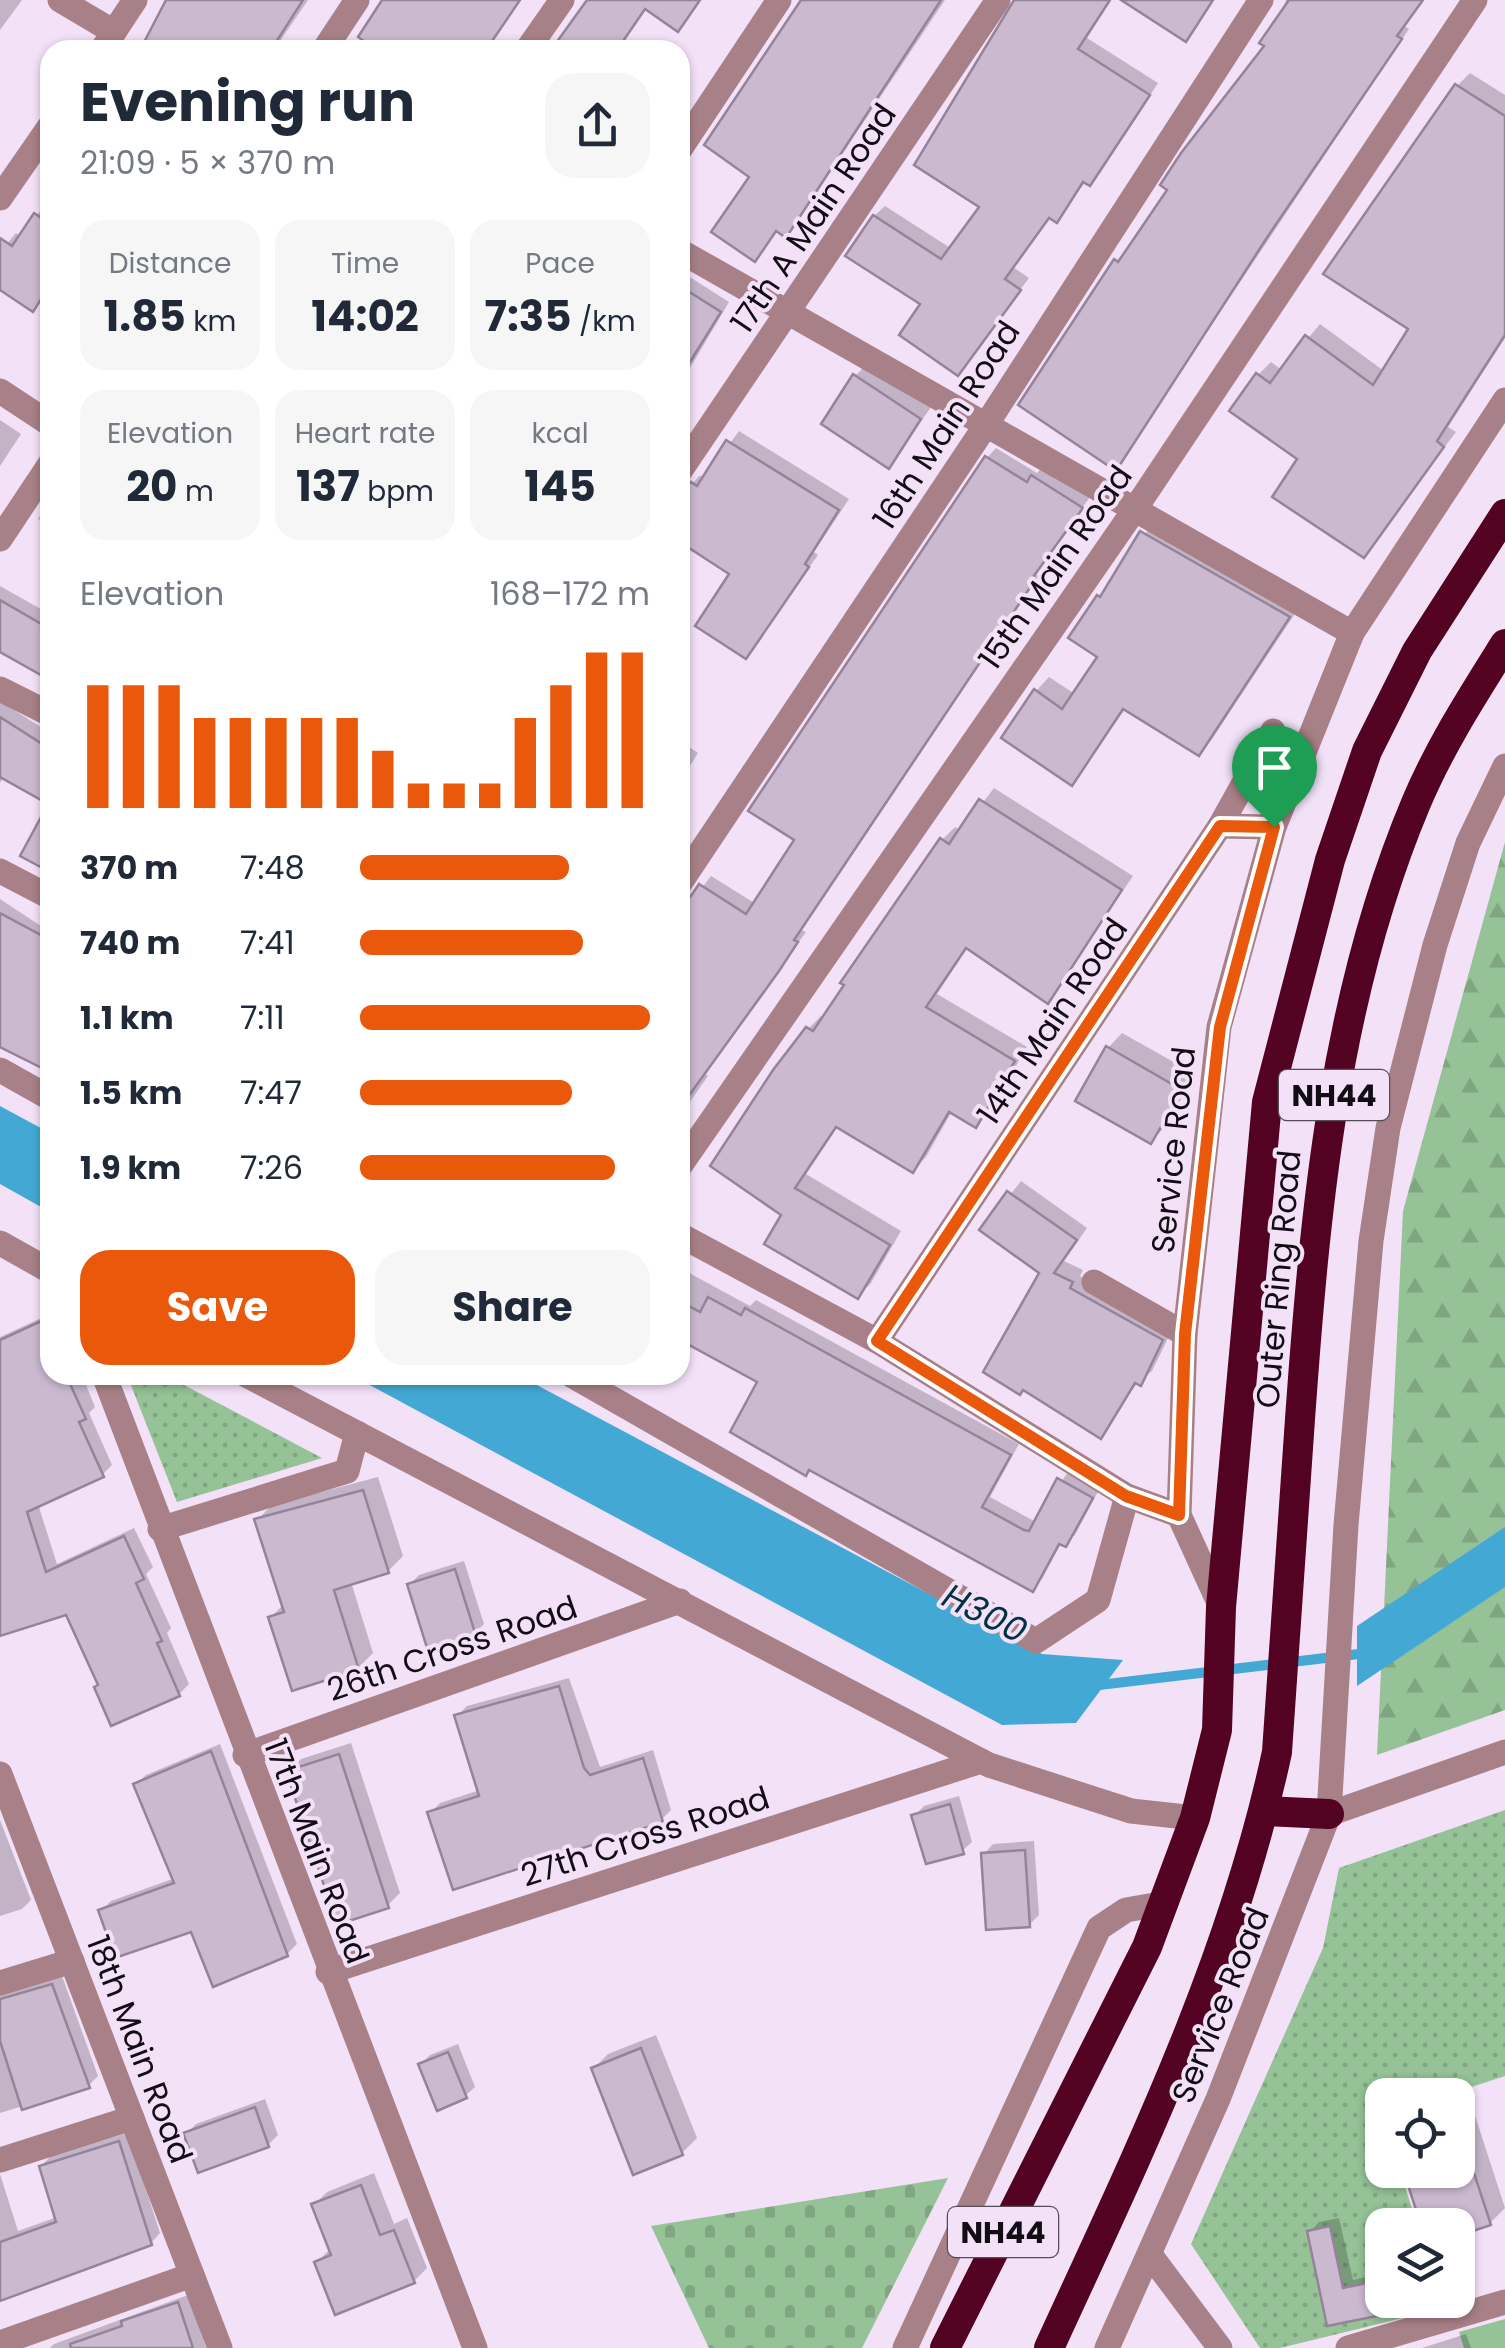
<!DOCTYPE html>
<meta charset="utf-8">
<style>
body{margin:0;font-family:Poppins,sans-serif;background:#f6f6f7;color:#1f2937;height:100vh;display:flex;flex-direction:column;font-size:38px;white-space:nowrap}
*{box-sizing:border-box;margin:0}
p{font-size:32px;color:#747a83}
.icon{flex:none;width:55px;height:55px;fill:none;stroke:currentColor;stroke-width:2;stroke-linecap:round;stroke-linejoin:round}
.map{position:relative;flex:1;overflow:hidden}
.details{position:absolute;left:40px;top:40px;width:650px;height:1345px;display:flex;flex-direction:column;background:#fff;border-radius:30px;box-shadow:0 2px 8px #0004}
.details>*{flex:none}
.tools{position:absolute;left:1365px;top:2078px;display:grid;gap:20px}
.tools a{display:grid;place-items:center;width:110px;height:110px;border-radius:20px;background:#fff;box-shadow:0 2px 8px #0004;font-size:50px}
.pin{position:absolute;display:grid;place-items:center;width:85px;height:85px;color:#fff;margin:-102px -42px;border-radius:50% 50% 50% 0;rotate:-45deg;box-shadow:0 0 10px #0007}
.pin .icon{rotate:45deg}
.round{display:grid;place-items:center;flex:none;width:105px;height:105px;border-radius:30px;background:#f6f6f7}
.headline{display:flex;align-items:center;justify-content:space-between;height:170px;padding:0 40px}
h1{font-size:55px;font-weight:700;line-height:75px}
.stats{display:grid;grid-template-columns:repeat(3,1fr);gap:15px;height:170px;padding:10px 40px}
.stats div{display:grid;align-content:center;border-radius:25px;background:#f6f6f7;text-align:center}
.stats b{font-size:42px;font-weight:700}
.stats small{font-size:28px;font-weight:400}
.stats p{font-size:28px}
.chart{height:280px;padding:20px 40px}
.chart p{display:flex;justify-content:space-between}
.chart svg{width:100%;height:180px;margin-top:10px;stroke:#ea580c;stroke-width:6}
.action{display:flex;gap:20px;margin-top:auto;padding:20px 40px}
.action a{flex:1;height:115px;border-radius:30px;background:#ea580c;color:#fff;font-size:40px;font-weight:700;line-height:115px;text-align:center}
.action a+a{background:#f6f6f7;color:#1f2937}
ul{padding:0 40px;list-style:none;font-size:32px}
li{display:grid;grid-template-columns:160px 120px 1fr;align-items:center;height:75px}
li i{height:25px;border-radius:12px;background:#ea580c}
.map>svg:first-child{display:block}
.grass{fill:#95c296}
.forest{fill:url(#forest-firs)}
.cemetery{fill:url(#cemetery-stones)}
.park{fill:url(#park-dots)}
.water{fill:#43a9d4}
.shadow{fill:#0003}
.lines{fill:none;stroke-linecap:round;stroke-linejoin:round}
.stream{stroke:#43a9d4;stroke-width:10}
.building{fill:#cbb9d0;stroke:#958499;stroke-width:2.5}
.minor{stroke:#a88087;stroke-width:25}
.highway{stroke:#540221;stroke-width:30}
.route-casing{stroke:#fff;stroke-width:20}
.route{stroke:#ea580c;stroke-width:12}
.labels{text-anchor:middle;dominant-baseline:central;stroke-width:8;stroke-linejoin:round;paint-order:stroke}
.shield{fill:#f3e1f8;stroke:#564c58;stroke-width:2.5}
.shield-label{font-size:30px;font-weight:bold;fill:#120c14}
.street-label{font-size:32px;fill:#120c14;stroke:#f3e1f8}
.water-label{font-size:35px;font-style:italic;fill:#023143;stroke:#f3e1f8}
</style>
<div class="map">
<svg width="1505" height="2348" viewBox="0 0 1505 2348">
<defs>
<pattern id="forest-firs" width="22" height="20" patternUnits="userSpaceOnUse" patternTransform="scale(2.5)"><rect width="22" height="20" fill="#95c296"/><path d="M5 1l3.5 6h-7zM16 11l3.5 6h-7z" fill="#7fa680"/></pattern>
<pattern id="cemetery-stones" width="16" height="16" patternUnits="userSpaceOnUse" patternTransform="scale(2.5)"><rect width="16" height="16" fill="#95c296"/><path d="M2 7V4a2 2 0 0 1 4 0v3zM10 15v-3a2 2 0 0 1 4 0v3z" fill="#7fa680"/></pattern>
<pattern id="park-dots" width="8" height="8" patternUnits="userSpaceOnUse" patternTransform="scale(2.5)"><rect width="8" height="8" fill="#95c296"/><path d="M2 2h.1M6 6h.1" fill="none" stroke="#7fa680" stroke-width="1.8" stroke-linecap="round"/></pattern>
</defs>
<rect width="100%" height="100%" fill="#f3e1f8"/>
<polygon class="grass" points="1505,2319 1505,2348 1464,2348 1459,2332"/>
<polygon class="forest" points="1505,842 1505,1710 1377,1755 1403,1211"/>
<polygon class="cemetery" points="948,2178 862,2348 709,2348 651,2226"/>
<g class="park">
<polygon points="127,1375 165,1375 322,1458 177,1502"/>
<polygon points="1505,1810 1505,2076 1447,2095 1382,2095 1382,2170 1400,2170 1417,2225 1382,2225 1382,2300 1442,2300 1444,2308 1280,2348 1260,2348 1191,2244 1323,1948 1339,1868"/>
</g>
<g class="water">
<polygon points="0,1106 50,1133 50,1212 0,1184"/>
<polygon points="351,1375 518,1375 1042,1654 1123,1660 1076,1723 1002,1725"/>
<polygon points="1505,1527 1505,1587 1357,1686 1357,1626"/>
</g>
<g class="shadow">
<polygon points="0,0 22,0 0,30"/>
<polygon points="169,0 308,0 274,50 143,50"/>
<polygon points="803,0 945,0 795,225 785,235 778,229 754,259 753,176"/>
<polygon points="1017,0 1111,0 1087,38 1158,83 1100,173 1090,183 1086,181 1057,220 1050,216 1013,267 1029,278 958,373 874,216 885,206 952,249 983,206 945,112"/>
<polygon points="1286,0 1423,0 1405,26 1409,29 1116,468 1115,261 1127,253 1268,46"/>
<polygon points="1470,73 1505,95 1505,338 1448,427 1456,432 1363,555 1301,458 1258,375 1271,362 1282,370 1320,324 1384,371 1412,328 1457,86"/>
<polygon points="50,197 50,287 32,308 0,287 0,252 16,233 22,237"/>
<polygon points="685,274 729,302 680,385 680,279"/>
<polygon points="870,361 934,403 889,466 855,376"/>
<polygon points="0,420 21,434 0,466"/>
<polygon points="739,431 849,499 814,552 818,555 746,656 732,573 680,539 680,498 699,476 707,475"/>
<polygon points="996,448 1037,473 1042,467 1090,497 1035,574 1039,576 802,930 806,932 704,1073 708,1076 680,1116 680,917 711,876 756,904 797,839 987,458"/>
<polygon points="50,499 50,526 38,519"/>
<polygon points="1156,519 1302,603 1212,739 1199,753 1126,708 1072,783 1036,691 1049,677 1075,694 1100,657 1099,597"/>
<polygon points="0,586 48,613 50,610 50,678 0,652"/>
<polygon points="0,701 50,733 50,794 3,778 0,783"/>
<polygon points="680,741 698,753 680,782"/>
<polygon points="994,788 1133,876 1048,1000 968,947 937,994 1027,1047 989,1112 976,1125 952,1111 926,1157 913,1170 838,1126 806,1174 901,1231 871,1283 858,1296 785,1214 808,1029 821,1016 824,1018 942,840 955,827 961,831"/>
<polygon points="0,899 50,932 50,1069 0,1042"/>
<polygon points="1122,1033 1195,1074 1166,1126 1151,1141 1108,1048"/>
<polygon points="1021,1181 1087,1228 1064,1261 1083,1270 1080,1276 1173,1328 1152,1371 1138,1382 1100,1435 1042,1272 983,1230"/>
<polygon points="680,1268 750,1306 756,1300 1019,1444 990,1497 1036,1522 1069,1470 1100,1488 1075,1535 1062,1542 1042,1579 1032,1589 760,1381 680,1337"/>
<polygon points="50,1314 50,1375 82,1375 95,1407 89,1413 112,1465 102,1475 38,1504 57,1564 134,1528 153,1567 146,1574 171,1628 167,1633 189,1684 179,1694 101,1684 67,1611 0,1623 0,1337"/>
<polygon points="378,1477 403,1556 388,1571 351,1582 373,1653 358,1668 271,1617 284,1604 257,1520 272,1505"/>
<polygon points="464,1561 484,1624 475,1634 409,1585 419,1575"/>
<polygon points="569,1678 600,1767 653,1750 671,1810 662,1819 430,1813 440,1803 480,1790 457,1716 467,1706"/>
<polygon points="351,1743 400,1893 387,1906 289,1772 301,1759"/>
<polygon points="220,1744 297,1944 287,1954 101,1911 111,1901 175,1878 136,1784 146,1775"/>
<polygon points="959,1796 972,1842 962,1851 914,1816 924,1806"/>
<polygon points="0,1820 31,1900 22,1909 0,1916"/>
<polygon points="1034,1841 1039,1915 1029,1925 984,1854 993,1844"/>
<polygon points="62,1976 98,2076 88,2086 0,2113 0,1986"/>
<polygon points="656,2035 697,2138 682,2153 593,2069 608,2054"/>
<polygon points="458,2044 475,2087 465,2096 421,2064 430,2055"/>
<polygon points="1469,2097 1505,2208 1490,2223 1458,2234 1458,2225 1424,2225 1406,2170 1458,2170 1458,2101"/>
<polygon points="265,2099 278,2135 268,2145 186,2134 196,2124"/>
<polygon points="128,2133 160,2233 151,2243 0,2299 0,2174 18,2231 57,2217 41,2166 51,2156"/>
<polygon points="374,2173 394,2224 407,2218 427,2268 414,2281 317,2262 331,2248 314,2205 327,2192"/>
<polygon points="1339,2218 1353,2280 1382,2273 1382,2300 1398,2302 1388,2311 1329,2324 1310,2232 1319,2222"/>
<polygon points="188,2295 206,2348 50,2348 54,2344"/>
<polygon points="1466,2334 1471,2348 1422,2348"/>
</g>
<g class="lines">
<polyline class="stream" points="1091,1686 1367,1653"/>
</g>
<g class="building">
<polygon points="166,0 303,0 271,50 140,50"/>
<polygon points="382,0 520,0 486,50 377,50 358,37"/>
<polygon points="587,0 700,0 678,32 645,9 617,50 551,50"/>
<polygon points="801,0 941,0 786,238 776,231 755,262 711,232 749,177 704,145"/>
<polygon points="1014,0 1110,0 1078,49 1150,95 1090,186 1083,182 1057,223 1049,218 1005,279 1021,290 958,376 899,335 920,304 845,256 873,215 941,259 979,207 914,165"/>
<polygon points="1121,0 1213,0 1186,42"/>
<polygon points="1289,0 1423,0 1397,36 1402,39 1268,236 1116,471 1018,405 1114,259 1118,262 1167,190 1160,185 1181,153 1264,46 1259,43"/>
<polygon points="1455,84 1505,116 1505,335 1437,441 1444,447 1364,558 1272,497 1297,459 1229,411 1256,373 1270,383 1305,335 1373,385 1408,329 1323,274"/>
<polygon points="34,213 50,224 50,285 33,312 0,290 0,238 12,246"/>
<polygon points="680,286 721,312 680,378"/>
<polygon points="853,374 921,419 889,469 821,424"/>
<polygon points="726,440 839,510 805,564 809,567 746,659 695,626 729,574 680,542 680,494 691,482 697,486"/>
<polygon points="985,456 1027,482 1031,475 1083,508 1028,584 1031,586 794,940 798,942 779,971 680,1108 680,912 699,884 746,914 794,840 748,811"/>
<polygon points="1140,531 1290,617 1199,756 1123,709 1072,786 1001,738 1034,689 1062,709 1097,657 1068,638 1097,595 1100,597"/>
<polygon points="0,600 50,629 50,680 0,652"/>
<polygon points="0,717 50,749 50,872 20,856 48,804 0,777"/>
<polygon points="979,799 1122,890 1048,1004 966,948 926,1007 1015,1061 976,1128 949,1112 913,1173 836,1127 795,1188 890,1245 858,1299 764,1244 781,1215 710,1166 773,1070 806,1027 813,1031 844,985 840,983 940,838 949,844"/>
<polygon points="0,913 50,940 50,1072 0,1047"/>
<polygon points="1106,1046 1182,1090 1151,1144 1075,1101"/>
<polygon points="1007,1191 1077,1240 1054,1273 1073,1282 1070,1288 1163,1340 1141,1386 1135,1383 1101,1439 1023,1390 1020,1395 983,1372 1039,1273 979,1230"/>
<polygon points="708,1297 741,1315 745,1308 1011,1455 982,1507 1024,1530 1029,1531 1057,1478 1093,1498 1066,1547 1059,1544 1033,1592 809,1470 806,1476 730,1432 757,1382 680,1340 680,1301 700,1312"/>
<polygon points="50,1317 50,1375 66,1375 86,1419 79,1422 104,1477 27,1512 46,1572 124,1536 144,1579 136,1583 162,1641 157,1643 180,1696 111,1726 94,1687 98,1685 66,1615 0,1636 0,1340"/>
<polygon points="363,1490 389,1573 334,1590 359,1670 292,1691 268,1617 284,1612 254,1519"/>
<polygon points="455,1569 476,1636 428,1651 407,1584"/>
<polygon points="559,1686 584,1768 590,1775 643,1758 663,1822 453,1890 427,1812 479,1796 454,1715"/>
<polygon points="211,1751 288,1956 213,1987 191,1932 115,1958 98,1910 174,1883 133,1784"/>
<polygon points="339,1754 389,1908 337,1925 286,1771"/>
<polygon points="950,1804 964,1854 926,1864 911,1815"/>
<polygon points="1025,1850 1030,1927 986,1930 981,1853"/>
<polygon points="52,1984 90,2088 22,2110 0,2041 0,1999"/>
<polygon points="641,2048 683,2155 633,2175 591,2068"/>
<polygon points="448,2052 467,2098 437,2111 418,2064"/>
<polygon points="255,2107 269,2147 198,2173 183,2133"/>
<polygon points="119,2141 152,2245 0,2301 0,2242 56,2222 39,2166"/>
<polygon points="1403,2170 1473,2170 1491,2225 1458,2236 1458,2225 1421,2225"/>
<polygon points="361,2185 380,2235 394,2230 415,2283 335,2315 314,2262 331,2255 311,2204"/>
<polygon points="1330,2226 1343,2288 1382,2280 1382,2315 1327,2326 1307,2231"/>
<polygon points="178,2302 193,2348 71,2348 70,2344 122,2326 121,2321"/>
</g>
<g class="lines">
<g class="minor">
<polyline points="60,0 114,32"/>
<polyline points="102,50 135,0"/>
<polyline points="324,50 357,0"/>
<polyline points="527,50 562,0"/>
<polyline points="680,149 779,0"/>
<polyline points="0,198 50,126"/>
<polyline points="680,251 1352,633"/>
<polyline points="0,391 50,424"/>
<polyline points="680,471 998,0"/>
<polyline points="0,539 50,464"/>
<polyline points="0,689 50,714"/>
<polyline points="1220,826 1274,827"/>
<polyline points="0,871 50,897"/>
<polyline points="680,883 986,425 1261,0"/>
<polyline points="0,1070 50,1098"/>
<polyline points="680,1166 1135,509 1475,0"/>
<polyline points="680,1235 877,1341 1127,1496 1179,1515"/>
<polyline points="0,1243 50,1271"/>
<polyline points="1094,1282 1185,1334"/>
<polyline points="877,1341 1220,826 1273,731"/>
<polyline points="104,1375 475,2348"/>
<polyline points="246,1375 989,1765 1131,1811 1195,1818"/>
<polyline points="571,1375 1036,1641 1098,1600 1127,1496"/>
<polyline points="160,1529 347,1471 357,1433"/>
<polyline points="1221,1607 1179,1515 1185,1334 1219,1027 1274,827 1352,633 1505,400"/>
<polyline points="245,1755 680,1601"/>
<polyline points="0,1774 220,2348"/>
<polyline points="1329,1814 1505,1752"/>
<polyline points="328,1972 981,1761"/>
<polyline points="0,1983 72,1961"/>
<polyline points="0,2160 132,2118"/>
<polyline points="1151,2256 1220,2348"/>
<polyline points="0,2343 192,2275"/>
<polyline points="905,2348 1099,1928 1126,1910 1166,1903"/>
<polyline points="1107,2348 1218,2099 1329,1814 1346,1525 1371,1241 1388,1128 1435,945 1468,843 1505,766"/>
<polyline points="1348,2348 1505,2302"/>
</g>
<g class="highway">
<polyline points="1264,1811 1329,1814"/>
<polyline points="945,2348 1147,1947 1195,1818 1217,1730 1221,1607 1267,1102 1330,860 1367,751 1417,651 1505,514"/>
<path d="M1049,2348C1138,2154 1232,1962 1277,1752C1285,1641 1292,1530 1300,1419C1315,1210 1334,998 1416,803C1440,746 1473,695 1505,644"/>
</g>
</g>
<g class="lines">
<defs>
<polygon id="route" points="1220,826 1274,827 1220,1027 1185,1334 1179,1515 1126,1496 877,1341"/>
</defs>
<use href="#route" class="route-casing"/>
<use href="#route" class="route"/>
</g>
<g class="labels">
<g class="shield">
<rect x="1279" y="1070" width="110" height="50" rx="8"/>
<rect x="948" y="2207" width="110" height="50" rx="8"/>
</g>
<g class="shield-label">
<text x="1334" y="1095">NH44</text>
<text x="1003" y="2232">NH44</text>
</g>
<g class="street-label">
<text transform="translate(813 218) rotate(-56)">17th A Main Road</text>
<text transform="translate(946 425) rotate(-57)">16th Main Road</text>
<text transform="translate(1055 567) rotate(-55)">15th Main Road</text>
<text transform="translate(1052 1021) rotate(-56)">14th Main Road</text>
<text transform="translate(1173 1150) rotate(-84)">Service Road</text>
<text transform="translate(1278 1279) rotate(-85)">Outer Ring Road</text>
<text transform="translate(452 1648) rotate(-19)">26th Cross Road</text>
<text transform="translate(645 1836) rotate(-18)">27th Cross Road</text>
<text transform="translate(317 1851) rotate(69)">17th Main Road</text>
<text transform="translate(1220 2005) rotate(-68)">Service Road</text>
<text transform="translate(140 2049) rotate(69)">18th Main Road</text>
</g>
<g class="water-label">
<text transform="translate(985 1613) rotate(27)">H300</text>
</g>
</g>
</svg>
<div class="tools">
<a><svg class="icon" aria-label="locate" viewBox="0 0 24 24"><circle cx="12" cy="12" r="6"/><path d="M12 2v4M12 18v4M2 12h4M18 12h4"/></svg></a>
<a><svg class="icon" aria-label="layers" viewBox="0 0 24 24"><path d="M12 4l9 5-9 5-9-5zM3 14l9 5 9-5"/></svg></a>
</div>
<div class="pin" style="left:1274px;top:827px;background:#1e9e55"><svg class="icon" aria-label="arrive" viewBox="0 0 24 24"><path d="M6 21V4h12l-3 4 3 4H6"/></svg></div>
<section class="details">
<div class="headline"><div><h1>Evening run</h1><p>21:09 · 5 × 370 m</p></div><a class="round"><svg class="icon" aria-label="share" viewBox="0 0 24 24"><path d="M12 15V3M7 8l5-5 5 5M5 13v7h14v-7"/></svg></a></div>
<div class="stats">
<div><p>Distance</p><b>1.85<small> km</small></b></div>
<div><p>Time</p><b>14:02</b></div>
<div><p>Pace</p><b>7:35<small> /km</small></b></div>
</div>
<div class="stats">
<div><p>Elevation</p><b>20<small> m</small></b></div>
<div><p>Heart rate</p><b>137<small> bpm</small></b></div>
<div><p>kcal</p><b>145</b></div>
</div>
<div class="chart"><p><span>Elevation</span>168–172 m</p>
<svg viewBox="0 0 160 44" preserveAspectRatio="none"><path d="M5 44V14M15 44V14M25 44V14M35 44V22M45 44V22M55 44V22M65 44V22M75 44V22M85 44V30M95 44V38M105 44V38M115 44V38M125 44V22M135 44V14M145 44V6M155 44V6"/></svg>
</div>
<ul>
<li><b>370 m</b>7:48<i style="width:72%"></i></li>
<li><b>740 m</b>7:41<i style="width:77%"></i></li>
<li><b>1.1 km</b>7:11<i style="width:100%"></i></li>
<li><b>1.5 km</b>7:47<i style="width:73%"></i></li>
<li><b>1.9 km</b>7:26<i style="width:88%"></i></li>
</ul>
<div class="action"><a>Save</a><a>Share</a></div>
</section>
</div>
